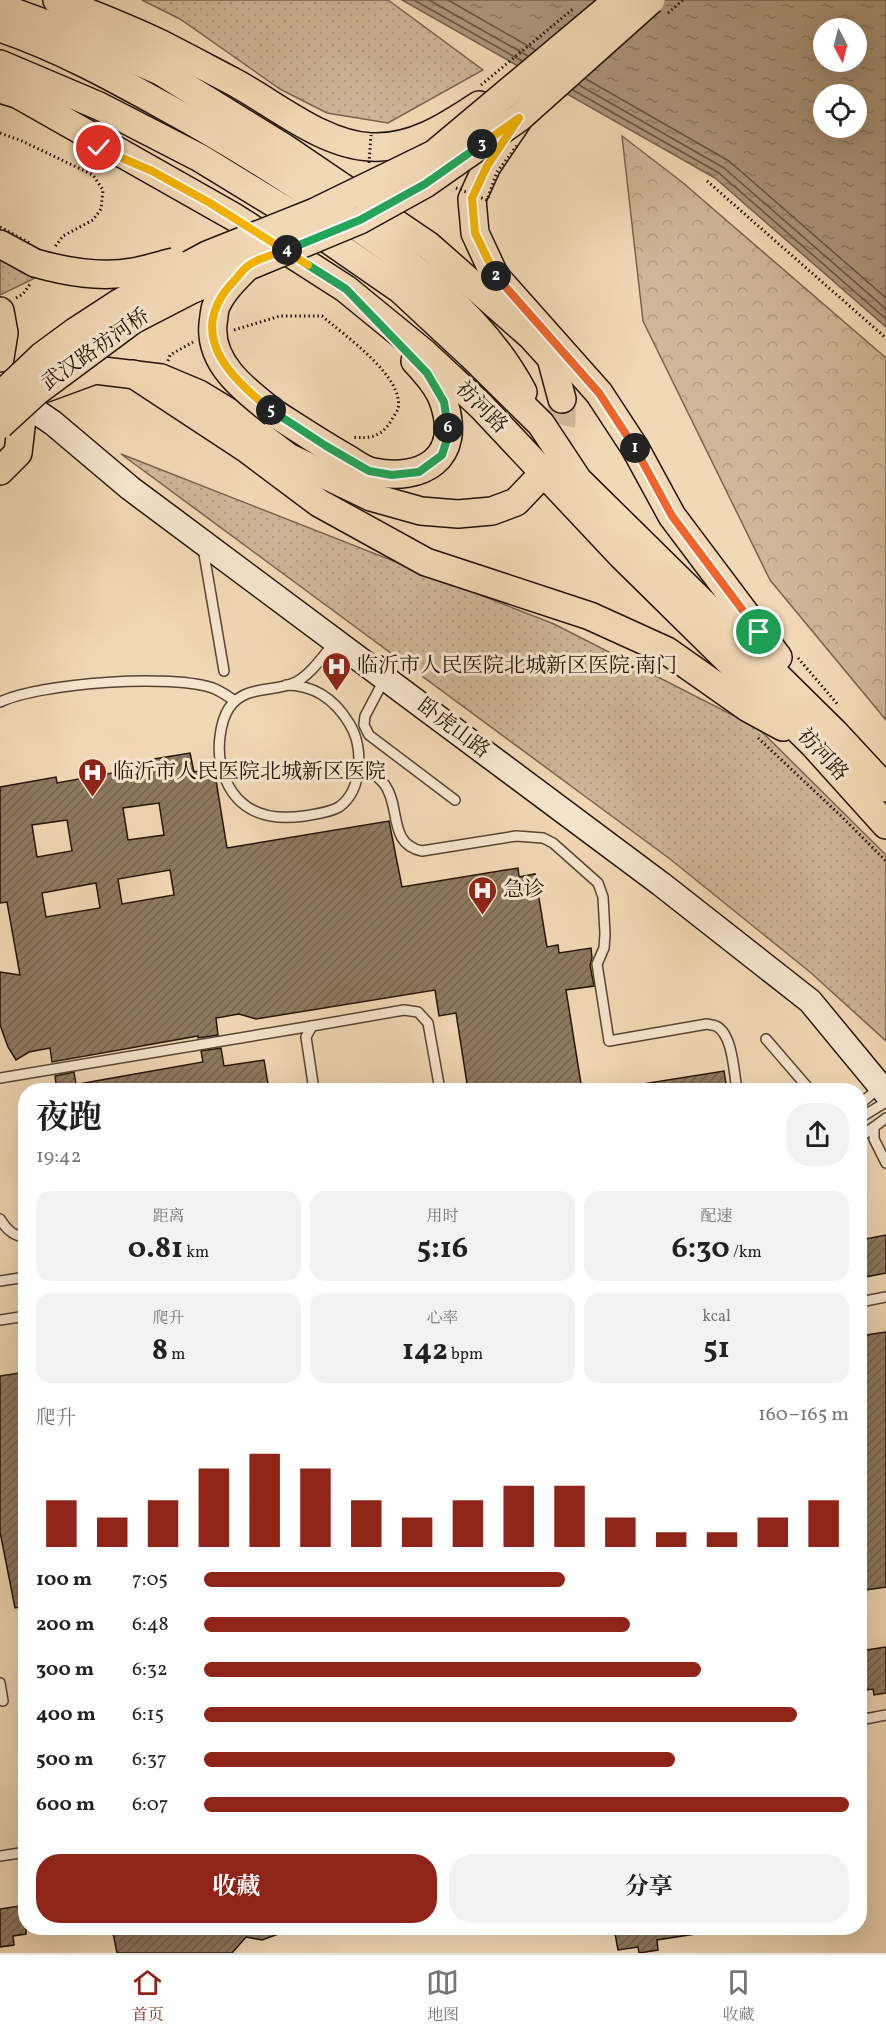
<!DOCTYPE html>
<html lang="zh">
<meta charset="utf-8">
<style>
body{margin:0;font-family:Vollkorn,"Noto Serif SC",serif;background:#f2f2f2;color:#222;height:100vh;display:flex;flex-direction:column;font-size:22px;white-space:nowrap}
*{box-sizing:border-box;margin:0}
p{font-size:20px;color:#767676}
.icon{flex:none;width:33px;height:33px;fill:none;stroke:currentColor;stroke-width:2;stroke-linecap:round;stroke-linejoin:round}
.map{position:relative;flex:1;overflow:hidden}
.drawer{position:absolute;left:18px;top:1083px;width:849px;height:852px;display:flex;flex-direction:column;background:#fff;border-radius:24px;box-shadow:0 6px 24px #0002}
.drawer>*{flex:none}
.needle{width:39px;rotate:173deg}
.controls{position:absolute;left:813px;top:18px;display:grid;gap:12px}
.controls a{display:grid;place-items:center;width:54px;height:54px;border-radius:50%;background:#fff;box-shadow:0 6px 24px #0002;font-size:30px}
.pin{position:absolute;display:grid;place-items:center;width:51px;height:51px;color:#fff;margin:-26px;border:3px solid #fff;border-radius:50%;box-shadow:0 2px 6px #0007}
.km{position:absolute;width:30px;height:30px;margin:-15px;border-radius:50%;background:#222;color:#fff;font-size:16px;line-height:30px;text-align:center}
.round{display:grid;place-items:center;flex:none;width:63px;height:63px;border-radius:24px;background:#f2f2f2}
.summary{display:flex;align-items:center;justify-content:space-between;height:102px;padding:0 18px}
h1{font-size:33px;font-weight:700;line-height:45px}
.stats{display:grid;grid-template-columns:repeat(3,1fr);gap:9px;height:102px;padding:6px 18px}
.stats div{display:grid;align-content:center;border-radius:15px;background:#f2f2f2;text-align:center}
.stats b{font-size:30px;font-weight:700}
.stats small{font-size:16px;font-weight:400}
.stats p{font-size:16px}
.chart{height:168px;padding:12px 18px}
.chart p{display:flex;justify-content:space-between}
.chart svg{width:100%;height:108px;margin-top:6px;stroke:#8f2418;stroke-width:6}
.action{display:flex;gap:12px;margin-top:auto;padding:12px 18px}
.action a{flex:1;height:69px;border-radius:24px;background:#8f2418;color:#fff;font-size:24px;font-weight:700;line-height:69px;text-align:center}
.action a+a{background:#f2f2f2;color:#222}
ul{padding:0 18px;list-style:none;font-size:20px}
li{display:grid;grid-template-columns:96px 72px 1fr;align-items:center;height:45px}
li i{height:15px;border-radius:8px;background:#8f2418}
.menu{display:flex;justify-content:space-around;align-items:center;height:84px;border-top:2px solid #e0e0e0;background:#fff;font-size:16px;color:#767676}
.menu a{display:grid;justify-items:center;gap:3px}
.menu .active{color:#8f2418}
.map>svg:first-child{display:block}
.grass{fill:url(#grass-dots);stroke:#79654e;stroke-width:1.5}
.forest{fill:url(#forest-crowns);stroke:#79654e;stroke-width:1.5}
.water{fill:url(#water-ripples);stroke:#75624c;stroke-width:1.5;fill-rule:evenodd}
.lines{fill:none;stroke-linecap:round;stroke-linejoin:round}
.shore{stroke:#685440;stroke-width:1.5}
.building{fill:url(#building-hatch);stroke:#231306;stroke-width:1.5;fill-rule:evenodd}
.primary-tunnel{stroke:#d3bb9b;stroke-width:27;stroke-dasharray:27 14;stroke-linecap:butt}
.lane-casing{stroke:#574432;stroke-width:12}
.secondary-casing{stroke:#231306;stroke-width:27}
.primary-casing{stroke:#231306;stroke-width:30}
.path{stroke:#231306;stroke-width:3;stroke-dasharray:1.5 3;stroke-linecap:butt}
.lane{stroke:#f7e6cf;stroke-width:9}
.secondary{stroke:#f7e6cf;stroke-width:24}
.primary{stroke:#f2d9b5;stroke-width:27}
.primary-bridge-casing{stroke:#231306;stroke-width:30;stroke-linecap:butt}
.path-bridge{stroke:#231306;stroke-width:3;stroke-dasharray:1.5 3;stroke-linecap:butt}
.primary-bridge{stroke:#f2d9b5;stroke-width:27}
.split-1-casing{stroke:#fff;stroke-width:12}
.split-2-casing{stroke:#fff;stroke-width:12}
.split-3-casing{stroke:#fff;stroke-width:12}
.split-4-casing{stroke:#fff;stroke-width:12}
.split-5-casing{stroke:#fff;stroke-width:12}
.split-6-casing{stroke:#fff;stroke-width:12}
.split-7-casing{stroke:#fff;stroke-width:12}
.split-8-casing{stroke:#fff;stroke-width:12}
.split-1{stroke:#f0652b;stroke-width:8}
.split-2{stroke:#f0652b;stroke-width:8}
.split-3{stroke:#f5b400;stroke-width:8}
.split-4{stroke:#22a559;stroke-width:8}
.split-5{stroke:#f5b400;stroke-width:8}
.split-6{stroke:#22a559;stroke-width:8}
.split-7{stroke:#22a559;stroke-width:8}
.split-8{stroke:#f5b400;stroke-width:8}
.labels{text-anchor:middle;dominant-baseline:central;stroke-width:6;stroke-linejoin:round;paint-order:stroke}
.street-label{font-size:21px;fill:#231306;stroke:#f7e6cf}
.poi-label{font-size:21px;fill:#231306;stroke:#f7e6cf;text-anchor:start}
</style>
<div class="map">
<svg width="886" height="1953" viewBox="0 0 886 1953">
<defs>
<pattern id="grass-dots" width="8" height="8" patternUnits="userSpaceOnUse" patternTransform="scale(1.5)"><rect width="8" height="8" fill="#cfb797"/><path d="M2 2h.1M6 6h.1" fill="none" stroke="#b19c81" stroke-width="1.8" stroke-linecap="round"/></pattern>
<pattern id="forest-crowns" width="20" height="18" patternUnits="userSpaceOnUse" patternTransform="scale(1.5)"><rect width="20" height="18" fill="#cfb797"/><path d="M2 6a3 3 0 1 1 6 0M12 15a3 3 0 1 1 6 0" fill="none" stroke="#b19c81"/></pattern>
<pattern id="water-ripples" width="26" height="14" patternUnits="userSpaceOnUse" patternTransform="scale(1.5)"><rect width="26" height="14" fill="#ac967a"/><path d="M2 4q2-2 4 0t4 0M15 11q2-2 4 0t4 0" fill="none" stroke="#8c7962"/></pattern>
<pattern id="building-hatch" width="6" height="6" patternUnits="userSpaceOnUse" patternTransform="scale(1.5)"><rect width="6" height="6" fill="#8f7a61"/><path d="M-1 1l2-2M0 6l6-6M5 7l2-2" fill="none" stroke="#74634e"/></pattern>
</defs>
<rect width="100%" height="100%" fill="#f2d9b5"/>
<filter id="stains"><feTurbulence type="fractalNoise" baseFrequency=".00333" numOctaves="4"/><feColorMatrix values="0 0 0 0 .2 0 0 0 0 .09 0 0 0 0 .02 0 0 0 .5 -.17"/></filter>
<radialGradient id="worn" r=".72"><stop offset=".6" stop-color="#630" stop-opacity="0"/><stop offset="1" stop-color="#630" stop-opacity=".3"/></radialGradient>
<g class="grass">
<polygon points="142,0 388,0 483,70 388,123 327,113 280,89 180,19"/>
<polygon points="0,239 8,244 35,278 0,295"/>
<polygon points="121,454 554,624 758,728 886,855 886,1041 810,972 670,859"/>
</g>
<polygon class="forest" points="622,136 682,182 886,358 886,720 770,580 643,321"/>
<path class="water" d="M402,0H886V327L715,178ZM824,28H856V62H824ZM824,94H856V128H824Z"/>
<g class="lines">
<g class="shore">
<polyline points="414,0 522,61"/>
<polyline points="429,0 528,56"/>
<polyline points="448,0 535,50"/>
<polyline points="586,79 729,161 886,298"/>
<polyline points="579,85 724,168 886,309"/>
<polyline points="573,90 719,173 886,319"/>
</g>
</g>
<g class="building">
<path d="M190,753L194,772L214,768L227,848L389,821L402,887L518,868L519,877L535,874L547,947L558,945L559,953L591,948L592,958L590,965L594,986L566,990L582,1090H468L456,1013L439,1016L435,990L256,1019L239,1014L216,1018L218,1035L198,1038V1036L52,1062L50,1048L29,1052L16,1060L8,1047L0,1025V972L20,975L7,902L0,903V787L56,777L57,783L118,772L117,765ZM159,803L164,835L128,840L123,808ZM67,820L72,851L37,857L32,825ZM170,870L174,895L122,904L118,879ZM96,883L100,908L46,917L42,893Z"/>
<polygon points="221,1048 224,1066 264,1060 269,1090 79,1090 79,1084 203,1062 201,1051"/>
<polygon points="724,1071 727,1090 643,1090 642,1084"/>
<polygon points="74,1072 77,1090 57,1090 55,1076"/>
<polygon points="886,1235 886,1273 860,1278 860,1240"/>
<polygon points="886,1332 886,1587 860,1591 860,1336"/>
<polygon points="26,1372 26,1606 15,1608 0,1532 0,1376"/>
<polygon points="886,1647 886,1693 874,1695 873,1689 860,1691 860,1651"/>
<polygon points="26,1905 26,1934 13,1936 14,1945 0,1947 0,1909"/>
<polygon points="112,1928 292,1928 292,1929 262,1940 246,1937 232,1953 117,1953"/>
<polygon points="614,1928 695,1928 695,1934 657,1940 658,1950 639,1953 638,1947 618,1950"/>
</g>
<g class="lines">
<polyline class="primary-tunnel" points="551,464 554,460 562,423 562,399"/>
<defs>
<g id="lane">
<polyline points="203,548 224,671"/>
<polyline points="384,680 365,716 364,725 369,735 455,800"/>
<path d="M286,685C314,685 335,700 349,723C364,746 363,790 339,807C329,813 315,814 304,816C262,822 231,808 221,765C217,748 220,722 229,708C245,684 275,693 296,682C311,674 323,656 334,643"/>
<path d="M0,702C40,683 174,673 215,689C222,692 229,697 235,701"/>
<path d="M359,762C368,769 378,776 385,785C401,808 388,844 422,851L516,836L543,838L553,843L598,883L603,897L605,934L604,948L597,964L609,1041L707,1024C710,1025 714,1025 716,1026C733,1034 734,1074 737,1090"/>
<polyline points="766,1039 810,1090"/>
<polyline points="0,1078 312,1026"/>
<polyline points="314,1090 306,1037 312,1026 404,1010 418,1012 428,1023 440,1090"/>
<polyline points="860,1104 879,1088"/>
<polyline points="860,1118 886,1102"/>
<polyline points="886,1118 874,1127 874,1139 886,1163"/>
<polyline points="860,1137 874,1127"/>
<path d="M0,1219C7,1230 13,1236 26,1237"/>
<polyline points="0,1281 26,1277"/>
<polyline points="860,1302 886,1297"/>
<polyline points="0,1320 26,1316"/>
<polyline points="0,1683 3,1701"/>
<polyline points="860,1720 886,1715"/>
<polyline points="0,1856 26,1852"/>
</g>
<polyline id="secondary" points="9,393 53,423 130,488 661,884 810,1001 886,1093"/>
<g id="primary">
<path d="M57,0C91,14 126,27 159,43C183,55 207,68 232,81C274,103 322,145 371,147C412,149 446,127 479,105"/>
<polyline points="0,7 79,36 160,71 283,147 429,246 531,336 551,358 562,399"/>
<path d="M0,28C57,47 112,77 164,106C223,138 279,173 335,211C406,260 481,313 523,392"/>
<polyline points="0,64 99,106 200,158 290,213 401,290 471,355 541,424 578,480 834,732 886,788"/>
<polyline points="0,89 17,94 234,217 346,289 423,352 481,406 622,556 813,744 886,825"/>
<polyline points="518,120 487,166 472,199 475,233 495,276 599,393 635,448 672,516 778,657"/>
<polyline points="0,244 35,263"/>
<polyline points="0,311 4,333 0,358"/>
<polyline points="133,374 247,449 319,503 426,562 590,616 667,651 748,708 783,727"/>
<polyline points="46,388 95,370 161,378 199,394 232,414 288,457 371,497 421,511 458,514 492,511 516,502 536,481"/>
<path d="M274,413C299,429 323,445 348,459C356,464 364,470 373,472C423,482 462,458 444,403C439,387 426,373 415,361"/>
<polyline points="0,471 18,453 24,402 8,404"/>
</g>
</defs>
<use href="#lane" class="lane-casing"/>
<use href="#secondary" class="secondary-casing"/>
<use href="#primary" class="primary-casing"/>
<g class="path">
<polyline points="481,85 573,9"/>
<polyline points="0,133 22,141 93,175 103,190 101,209 93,220 63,236 54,248"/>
<polyline points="707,181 886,338"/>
<polyline points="16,298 23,294 30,284"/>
<path d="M234,330L280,316H322C344,335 405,377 398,409C397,412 393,417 391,421C381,437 370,439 352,437"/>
<polyline points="168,361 170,355 193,342"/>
<polyline points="798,658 839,706"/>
<polyline points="758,738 841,816 886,861"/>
</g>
<use href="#lane" class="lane"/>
<use href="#secondary" class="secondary"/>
<use href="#primary" class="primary"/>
<defs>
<g id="primary-bridge">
<path d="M35,263C67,272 100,278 133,272C146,270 160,265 174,262"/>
<path d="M245,269C234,280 222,292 216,306C214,311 214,318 213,324C209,364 246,391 274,413"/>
<polyline points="0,396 42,356 76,331 119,303 207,255 315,212 434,154 618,0"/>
<polyline points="0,425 36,392 133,320 191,290 360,220 425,184 519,118 651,0"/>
</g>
</defs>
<use href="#primary-bridge" class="primary-bridge-casing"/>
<g class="path-bridge">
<polyline points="668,13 683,0"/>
<polyline points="369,163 371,135"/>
<polyline points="456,188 487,200 497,172 518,144"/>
<polyline points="0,227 30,243"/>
</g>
<use href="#primary-bridge" class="primary-bridge"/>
</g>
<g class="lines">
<defs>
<polyline id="split-1" points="635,448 672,516 759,632"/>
<polyline id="split-2" points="496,276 599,393 635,448"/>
<polyline id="split-3" points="482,144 519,118 487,166 472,198 475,233 496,276"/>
<polyline id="split-4" points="287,250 360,220 425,184 482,144"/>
<path id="split-5" d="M271,410C229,377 185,333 233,282C238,277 243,269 249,265C259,258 275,254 287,250"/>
<polyline id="split-6" points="271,410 326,446 369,471 392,475 419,472 442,455 449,433 448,428"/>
<polyline id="split-7" points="308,265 346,289 427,373 444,402 448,428"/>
<polyline id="split-8" points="99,148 152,171 210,203 308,265"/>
</defs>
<use href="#split-1" class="split-1-casing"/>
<use href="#split-2" class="split-2-casing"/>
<use href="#split-3" class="split-3-casing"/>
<use href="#split-4" class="split-4-casing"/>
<use href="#split-5" class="split-5-casing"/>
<use href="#split-6" class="split-6-casing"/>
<use href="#split-7" class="split-7-casing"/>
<use href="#split-8" class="split-8-casing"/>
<use href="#split-1" class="split-1"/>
<use href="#split-2" class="split-2"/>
<use href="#split-3" class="split-3"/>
<use href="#split-4" class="split-4"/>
<use href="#split-5" class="split-5"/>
<use href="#split-6" class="split-6"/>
<use href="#split-7" class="split-7"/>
<use href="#split-8" class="split-8"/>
</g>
<defs>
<symbol id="hospital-pin" viewBox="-11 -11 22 30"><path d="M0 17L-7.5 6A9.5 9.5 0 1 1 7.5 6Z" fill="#8f2418" stroke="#f7e6cf"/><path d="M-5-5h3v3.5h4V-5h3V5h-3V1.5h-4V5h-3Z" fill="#fff"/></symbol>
</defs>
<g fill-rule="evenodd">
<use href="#hospital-pin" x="320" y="650" width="33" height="45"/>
<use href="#hospital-pin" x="76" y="756" width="33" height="45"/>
<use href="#hospital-pin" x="466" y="874" width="33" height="45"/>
</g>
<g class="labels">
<g class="street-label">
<text transform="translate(96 350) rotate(-35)">武汉路祊河桥</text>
<text transform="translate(481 408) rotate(45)">祊河路</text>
<text transform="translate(453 729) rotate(37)">卧虎山路</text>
<text transform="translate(822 755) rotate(47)">祊河路</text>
</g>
<g class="poi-label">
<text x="357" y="666">临沂市人民医院北城新区医院·南门</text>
<text x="113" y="772">临沂市人民医院北城新区医院</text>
<text x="503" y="890">急诊</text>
</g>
</g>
<rect width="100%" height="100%" filter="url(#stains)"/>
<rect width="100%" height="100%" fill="url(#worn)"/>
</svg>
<div class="controls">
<a><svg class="needle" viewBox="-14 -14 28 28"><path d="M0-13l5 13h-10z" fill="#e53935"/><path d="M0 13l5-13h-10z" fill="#767676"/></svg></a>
<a><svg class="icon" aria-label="locate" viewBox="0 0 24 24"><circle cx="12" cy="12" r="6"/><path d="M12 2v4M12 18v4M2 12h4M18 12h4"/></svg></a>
</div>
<div class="pin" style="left:759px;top:632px;background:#1e9e55"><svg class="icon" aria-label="arrive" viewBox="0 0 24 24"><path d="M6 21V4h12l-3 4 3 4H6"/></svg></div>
<div class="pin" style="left:99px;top:148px;background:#d93025"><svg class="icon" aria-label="check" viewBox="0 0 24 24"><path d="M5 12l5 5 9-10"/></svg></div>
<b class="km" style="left:635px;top:448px">1</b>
<b class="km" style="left:496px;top:276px">2</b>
<b class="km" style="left:482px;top:144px">3</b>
<b class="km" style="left:287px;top:250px">4</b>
<b class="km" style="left:271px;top:410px">5</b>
<b class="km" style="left:448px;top:428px">6</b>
<section class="drawer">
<div class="summary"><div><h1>夜跑</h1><p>19:42</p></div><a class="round"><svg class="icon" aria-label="share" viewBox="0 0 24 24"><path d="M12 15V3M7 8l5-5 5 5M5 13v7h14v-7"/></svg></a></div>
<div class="stats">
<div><p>距离</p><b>0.81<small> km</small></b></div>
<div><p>用时</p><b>5:16</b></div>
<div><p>配速</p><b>6:30<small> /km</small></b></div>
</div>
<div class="stats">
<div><p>爬升</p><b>8<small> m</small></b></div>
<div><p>心率</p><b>142<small> bpm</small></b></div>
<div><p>kcal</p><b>51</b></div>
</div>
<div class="chart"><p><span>爬升</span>160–165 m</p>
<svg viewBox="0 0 160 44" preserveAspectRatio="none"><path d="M5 44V25M15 44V32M25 44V25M35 44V12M45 44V6M55 44V12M65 44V25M75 44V32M85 44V25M95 44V19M105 44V19M115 44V32M125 44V38M135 44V38M145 44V32M155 44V25"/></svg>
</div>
<ul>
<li><b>100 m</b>7:05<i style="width:56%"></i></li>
<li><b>200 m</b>6:48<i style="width:66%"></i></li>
<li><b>300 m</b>6:32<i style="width:77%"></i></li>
<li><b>400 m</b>6:15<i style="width:92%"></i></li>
<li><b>500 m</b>6:37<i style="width:73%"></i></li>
<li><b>600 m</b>6:07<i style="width:100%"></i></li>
</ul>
<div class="action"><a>收藏</a><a>分享</a></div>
</section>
</div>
<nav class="menu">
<a class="active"><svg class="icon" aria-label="home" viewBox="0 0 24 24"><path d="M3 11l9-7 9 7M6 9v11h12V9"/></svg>首页</a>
<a><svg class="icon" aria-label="map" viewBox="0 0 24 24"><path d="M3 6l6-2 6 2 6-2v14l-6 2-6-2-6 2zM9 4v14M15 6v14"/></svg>地图</a>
<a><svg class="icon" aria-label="saved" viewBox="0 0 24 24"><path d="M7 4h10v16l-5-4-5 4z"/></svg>收藏</a>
</nav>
